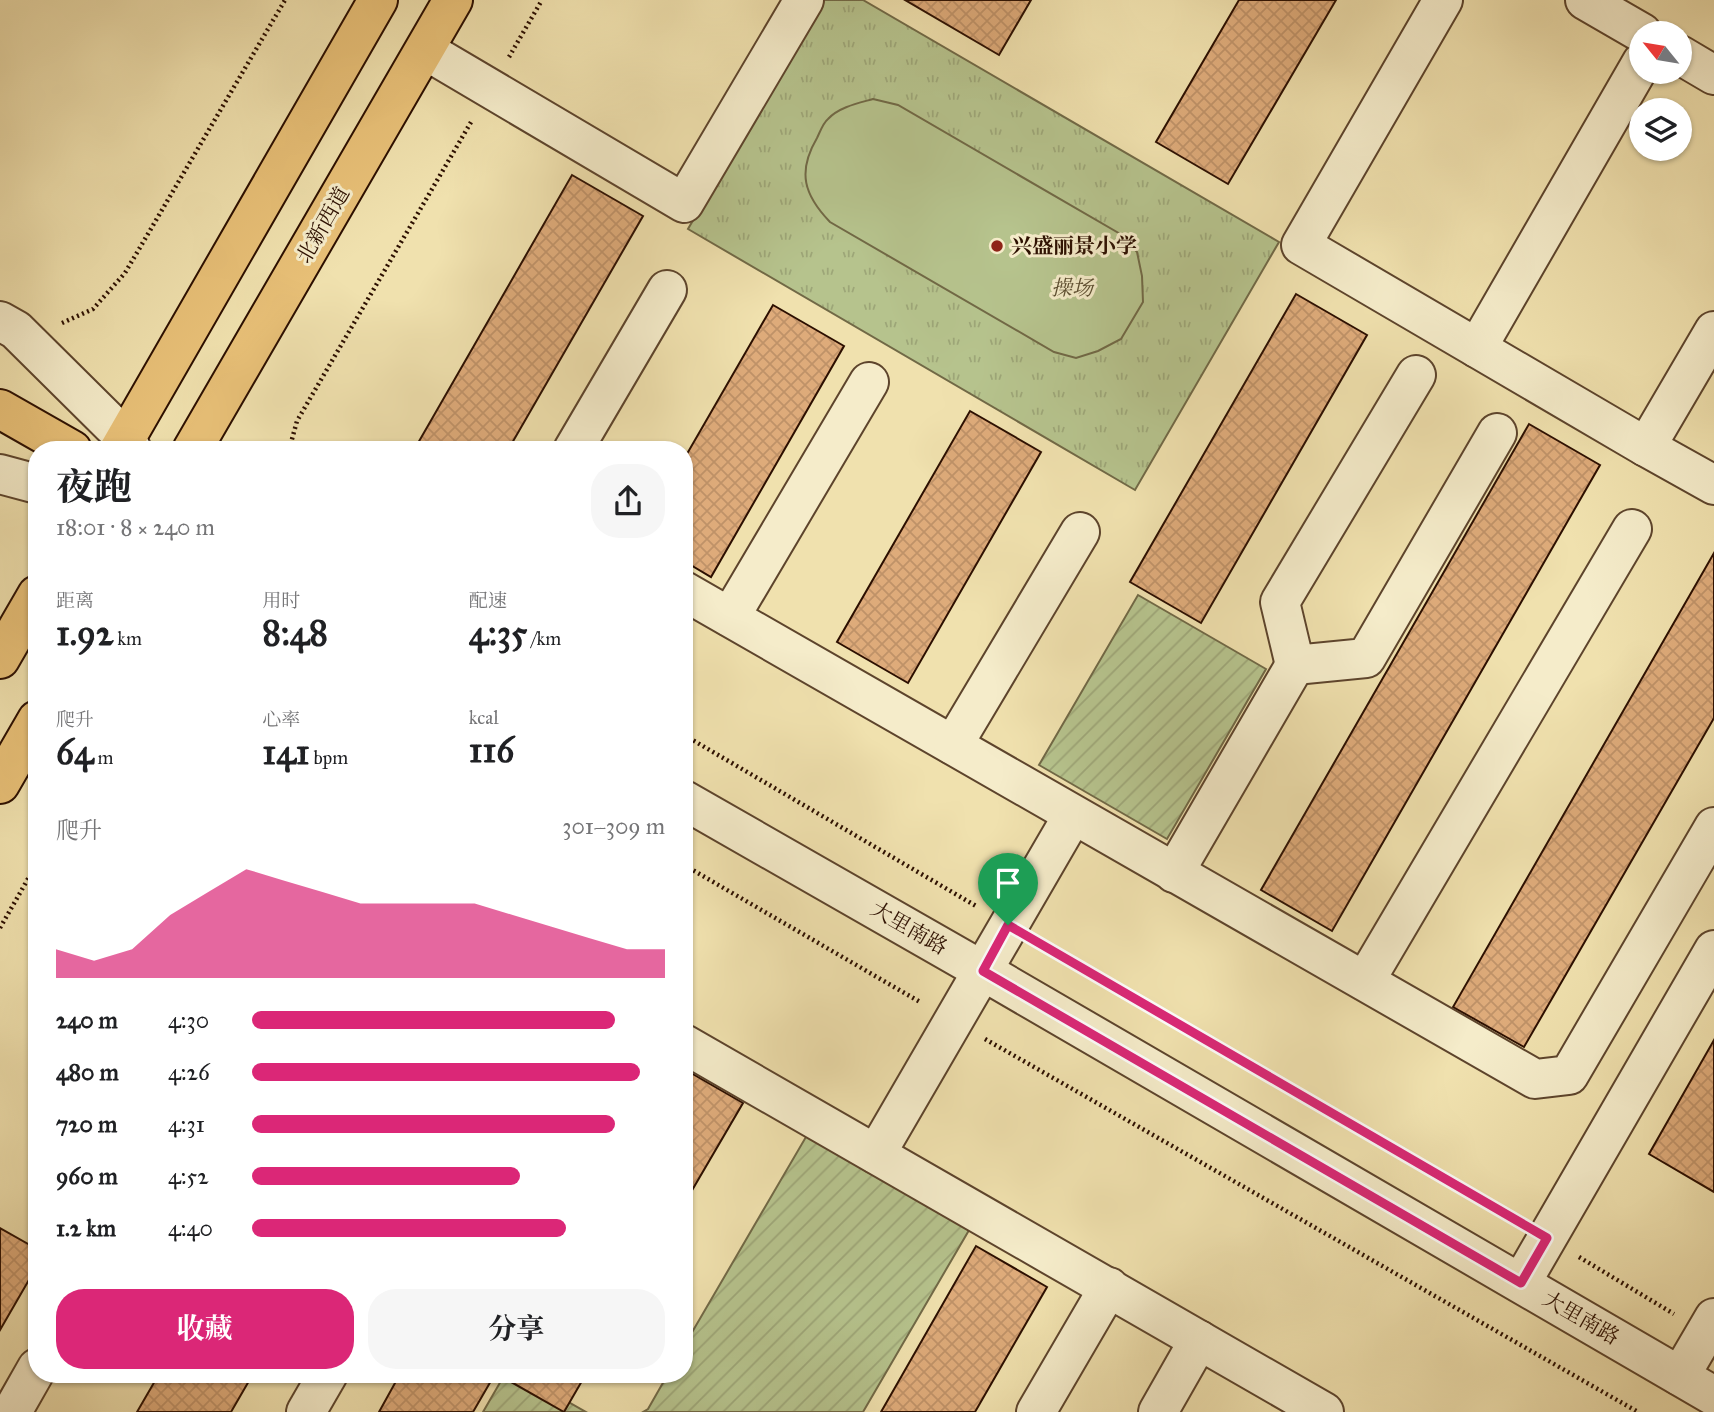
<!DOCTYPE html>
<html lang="zh">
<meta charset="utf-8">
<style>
body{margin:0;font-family:"IM FELL Great Primer","Noto Serif SC",serif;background:#f6f6f6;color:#202124;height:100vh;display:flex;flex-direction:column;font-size:26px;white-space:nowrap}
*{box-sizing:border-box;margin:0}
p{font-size:23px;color:#757577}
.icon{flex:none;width:38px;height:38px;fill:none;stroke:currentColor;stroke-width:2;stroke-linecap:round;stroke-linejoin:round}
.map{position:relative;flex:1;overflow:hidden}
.sheet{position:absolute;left:28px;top:441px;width:665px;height:942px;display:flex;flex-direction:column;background:#fff;border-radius:28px;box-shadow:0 2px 5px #0004}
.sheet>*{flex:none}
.needle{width:46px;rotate:300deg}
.buttons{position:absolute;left:1629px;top:21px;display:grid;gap:14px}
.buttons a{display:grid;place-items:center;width:63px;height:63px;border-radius:50%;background:#fff;box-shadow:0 2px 5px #0004;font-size:35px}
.pin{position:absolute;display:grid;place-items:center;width:60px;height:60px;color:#fff;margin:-72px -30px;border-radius:50% 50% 50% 0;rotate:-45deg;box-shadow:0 0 7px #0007}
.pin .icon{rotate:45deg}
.round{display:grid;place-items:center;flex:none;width:74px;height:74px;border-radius:28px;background:#f6f6f6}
.head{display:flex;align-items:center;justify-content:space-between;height:119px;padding:0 28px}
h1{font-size:38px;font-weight:700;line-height:52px}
.stats{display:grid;grid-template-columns:repeat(3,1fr);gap:10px;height:119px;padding:7px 28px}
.stats div{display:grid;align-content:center}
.stats b{font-size:35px;font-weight:700}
.stats small{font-size:19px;font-weight:400}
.stats p{font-size:19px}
.chart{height:196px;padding:14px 28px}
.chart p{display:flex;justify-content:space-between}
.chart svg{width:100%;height:126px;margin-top:7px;fill:#db2777;opacity:.7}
.cta{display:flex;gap:14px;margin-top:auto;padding:14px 28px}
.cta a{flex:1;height:80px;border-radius:28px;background:#db2777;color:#fff;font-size:28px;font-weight:700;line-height:80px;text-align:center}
.cta a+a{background:#f6f6f6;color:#202124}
ul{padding:0 28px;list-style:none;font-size:23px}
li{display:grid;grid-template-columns:112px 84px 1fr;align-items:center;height:52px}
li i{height:18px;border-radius:9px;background:#db2777}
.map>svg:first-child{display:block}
.park{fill:url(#park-tufts);stroke:#716946;stroke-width:2}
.garden{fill:url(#garden-furrows);stroke:#716946;stroke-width:2}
.pitch{fill:#b6c38d;stroke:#716946;stroke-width:2}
.building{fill:url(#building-cross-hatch);stroke:#2c0f00;stroke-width:2}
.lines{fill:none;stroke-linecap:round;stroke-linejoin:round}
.minor-casing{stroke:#5d442c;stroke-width:42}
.major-casing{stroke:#2c0f00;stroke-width:42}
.path{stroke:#2c0f00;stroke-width:4.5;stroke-dasharray:2 3.5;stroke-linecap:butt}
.minor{stroke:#f5ecca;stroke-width:38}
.major{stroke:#e8c077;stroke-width:38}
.route-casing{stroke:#fff;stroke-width:14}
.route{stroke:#db2777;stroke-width:9}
.poi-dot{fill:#8f2418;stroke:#f5ecca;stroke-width:2.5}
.labels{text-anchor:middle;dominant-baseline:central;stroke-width:6;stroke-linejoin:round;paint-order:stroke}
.street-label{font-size:21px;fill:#2c0f00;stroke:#f5ecca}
.poi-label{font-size:21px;font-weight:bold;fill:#2c0f00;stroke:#f5ecca;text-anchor:start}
.park-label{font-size:21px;font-style:italic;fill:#5c4e31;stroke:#f5ecca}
</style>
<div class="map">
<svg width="1714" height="1412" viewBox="0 0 1714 1412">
<defs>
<pattern id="park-tufts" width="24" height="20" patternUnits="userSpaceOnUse" patternTransform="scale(1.75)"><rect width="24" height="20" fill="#b6c38d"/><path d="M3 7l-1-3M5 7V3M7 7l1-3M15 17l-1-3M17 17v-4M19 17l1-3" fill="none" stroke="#9da678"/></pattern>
<pattern id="garden-furrows" width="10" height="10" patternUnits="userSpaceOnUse" patternTransform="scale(1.75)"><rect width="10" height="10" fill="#b6c38d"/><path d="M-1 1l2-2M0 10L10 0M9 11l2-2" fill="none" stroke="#9da678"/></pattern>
<pattern id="building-cross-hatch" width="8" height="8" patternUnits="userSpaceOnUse" patternTransform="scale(1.75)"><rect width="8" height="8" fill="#deab7a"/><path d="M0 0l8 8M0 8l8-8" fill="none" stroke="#bf9268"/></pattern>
</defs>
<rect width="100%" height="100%" fill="#f0e1ae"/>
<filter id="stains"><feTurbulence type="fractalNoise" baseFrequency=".00286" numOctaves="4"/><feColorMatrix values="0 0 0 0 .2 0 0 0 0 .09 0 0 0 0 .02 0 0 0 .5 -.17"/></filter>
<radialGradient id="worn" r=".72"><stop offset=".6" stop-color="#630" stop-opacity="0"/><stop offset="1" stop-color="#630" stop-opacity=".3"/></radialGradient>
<polygon class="park" points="821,0 863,0 1279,242 1135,490 688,229"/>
<g class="garden">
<polygon points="1138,595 1266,669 1167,839 1039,765"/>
<polygon points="810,1130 972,1225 863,1412 643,1412 648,1409 668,1374 684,1374 684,1346"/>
<polygon points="505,1374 519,1374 586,1412 483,1412"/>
</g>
<path class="pitch" d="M873,99L898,105L1122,235L1137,252L1142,276L1143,302L1121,339L1098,351L1076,358L1054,352L830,222C804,195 797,172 817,138C820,132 823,123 828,119C839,107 859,103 873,99Z"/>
<g class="building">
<polygon points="905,0 1031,0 999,55"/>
<polygon points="1239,0 1336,0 1228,184 1156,142"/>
<polygon points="572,175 643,216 508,450 414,450"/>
<polygon points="1296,294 1367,335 1201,623 1130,582"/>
<polygon points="773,305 844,346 711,577 684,561 684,459"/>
<polygon points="970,411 1041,452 908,683 837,642"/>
<polygon points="1529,424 1600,465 1332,931 1261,890"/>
<polygon points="1714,553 1714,718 1524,1047 1453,1007"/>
<polygon points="1714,1040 1714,1192 1649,1154"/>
<polygon points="684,1069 743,1103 684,1204"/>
<polygon points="0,1228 37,1249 37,1266 0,1330"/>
<polygon points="976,1246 1047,1287 975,1412 881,1412"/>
<polygon points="159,1374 253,1374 231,1412 137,1412"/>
<polygon points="400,1374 495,1374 473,1412 379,1412"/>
<polygon points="497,1374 586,1374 564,1412"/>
</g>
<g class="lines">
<defs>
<g id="minor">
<polyline points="1443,0 1301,245 1646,447"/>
<polyline points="1585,0 1642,33"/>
<polyline points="425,50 684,203 804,0"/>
<polyline points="1680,55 1714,75"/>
<polyline points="0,321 16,330 125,438 132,450"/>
<polyline points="1714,331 1646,447 1714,485"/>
<polyline points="1477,348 1642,62"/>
<polyline points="1416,375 1280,602 1295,665 1366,658 1497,433"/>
<polyline points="573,450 667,290"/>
<polyline points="0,474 37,484"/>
<polyline points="684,591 1535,1079 1569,1075 1714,827"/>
<polyline points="730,617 869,382"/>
<polyline points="953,745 1080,532"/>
<polyline points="684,800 983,971 1714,1396"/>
<polyline points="1174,873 1295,665"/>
<polyline points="1365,981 1632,529"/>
<polyline points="684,1044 1324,1412"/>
<polyline points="876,1154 1073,815"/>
<polyline points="1521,1283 1714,950"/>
<polyline points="1680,1376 1714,1318"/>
<polyline points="12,1412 37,1368"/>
<polyline points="306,1412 328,1374"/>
<polyline points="1036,1412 1109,1287"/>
<polyline points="1158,1412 1199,1340"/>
</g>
<g id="major">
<polyline points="0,409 72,450"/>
<polyline points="119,450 378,0"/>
<polyline points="192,450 453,0"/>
<polyline points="0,659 37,595"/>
<polyline points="0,784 37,720"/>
</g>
</defs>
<use href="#minor" class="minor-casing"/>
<use href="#major" class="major-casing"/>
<g class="path">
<polyline points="509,57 542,0"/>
<polyline points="62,323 93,309 125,273 285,0"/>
<polyline points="289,450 297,421 471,122"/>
<polyline points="684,735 976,906"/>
<polyline points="684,865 920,1002"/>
<polyline points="0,928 37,863"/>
<polyline points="1041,944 1514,1219"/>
<polyline points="985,1039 1638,1412"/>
<polyline points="1579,1257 1674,1314"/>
</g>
<use href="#minor" class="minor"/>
<use href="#major" class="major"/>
</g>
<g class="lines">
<defs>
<polygon id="route" points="1008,925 1547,1238 1521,1283 983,971"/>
</defs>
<use href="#route" class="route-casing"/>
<use href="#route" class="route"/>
</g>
<circle class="poi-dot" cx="997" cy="246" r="7"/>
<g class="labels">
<g class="street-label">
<text transform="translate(323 225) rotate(-60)">北新西道</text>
<text transform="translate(909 928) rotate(30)">大里南路</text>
<text transform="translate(1581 1318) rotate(30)">大里南路</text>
</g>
<g class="poi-label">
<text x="1011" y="246">兴盛丽景小学</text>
</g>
<g class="park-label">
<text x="1072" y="288">操场</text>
</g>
</g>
<rect width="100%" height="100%" filter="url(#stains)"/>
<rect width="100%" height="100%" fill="url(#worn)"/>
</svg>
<div class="buttons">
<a><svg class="needle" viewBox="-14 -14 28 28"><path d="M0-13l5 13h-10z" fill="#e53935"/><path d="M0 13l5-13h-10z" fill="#757577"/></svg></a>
<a><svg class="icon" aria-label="layers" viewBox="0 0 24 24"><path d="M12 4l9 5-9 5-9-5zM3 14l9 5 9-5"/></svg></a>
</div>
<div class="pin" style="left:1008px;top:925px;background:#1e9e55"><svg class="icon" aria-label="arrive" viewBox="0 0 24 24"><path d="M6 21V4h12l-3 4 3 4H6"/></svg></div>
<section class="sheet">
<div class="head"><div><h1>夜跑</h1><p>18:01 · 8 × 240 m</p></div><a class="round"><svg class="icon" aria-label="share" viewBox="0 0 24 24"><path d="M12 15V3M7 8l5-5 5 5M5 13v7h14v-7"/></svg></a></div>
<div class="stats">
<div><p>距离</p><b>1.92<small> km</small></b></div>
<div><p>用时</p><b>8:48</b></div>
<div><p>配速</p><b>4:35<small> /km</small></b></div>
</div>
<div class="stats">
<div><p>爬升</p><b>64<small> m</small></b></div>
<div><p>心率</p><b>141<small> bpm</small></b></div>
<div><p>kcal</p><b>116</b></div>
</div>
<div class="chart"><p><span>爬升</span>301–309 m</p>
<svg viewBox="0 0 160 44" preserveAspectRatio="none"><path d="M0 44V34L10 38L20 34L30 22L40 14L50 6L60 10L70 14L80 18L90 18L100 18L110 18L120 22L130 26L140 30L150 34L160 34V44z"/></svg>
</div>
<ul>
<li><b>240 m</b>4:30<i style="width:88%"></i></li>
<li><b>480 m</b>4:26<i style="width:94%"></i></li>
<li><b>720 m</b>4:31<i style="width:88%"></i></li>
<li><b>960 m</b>4:52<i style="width:65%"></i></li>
<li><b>1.2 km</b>4:40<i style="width:76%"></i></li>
</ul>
<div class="cta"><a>收藏</a><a>分享</a></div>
</section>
</div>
